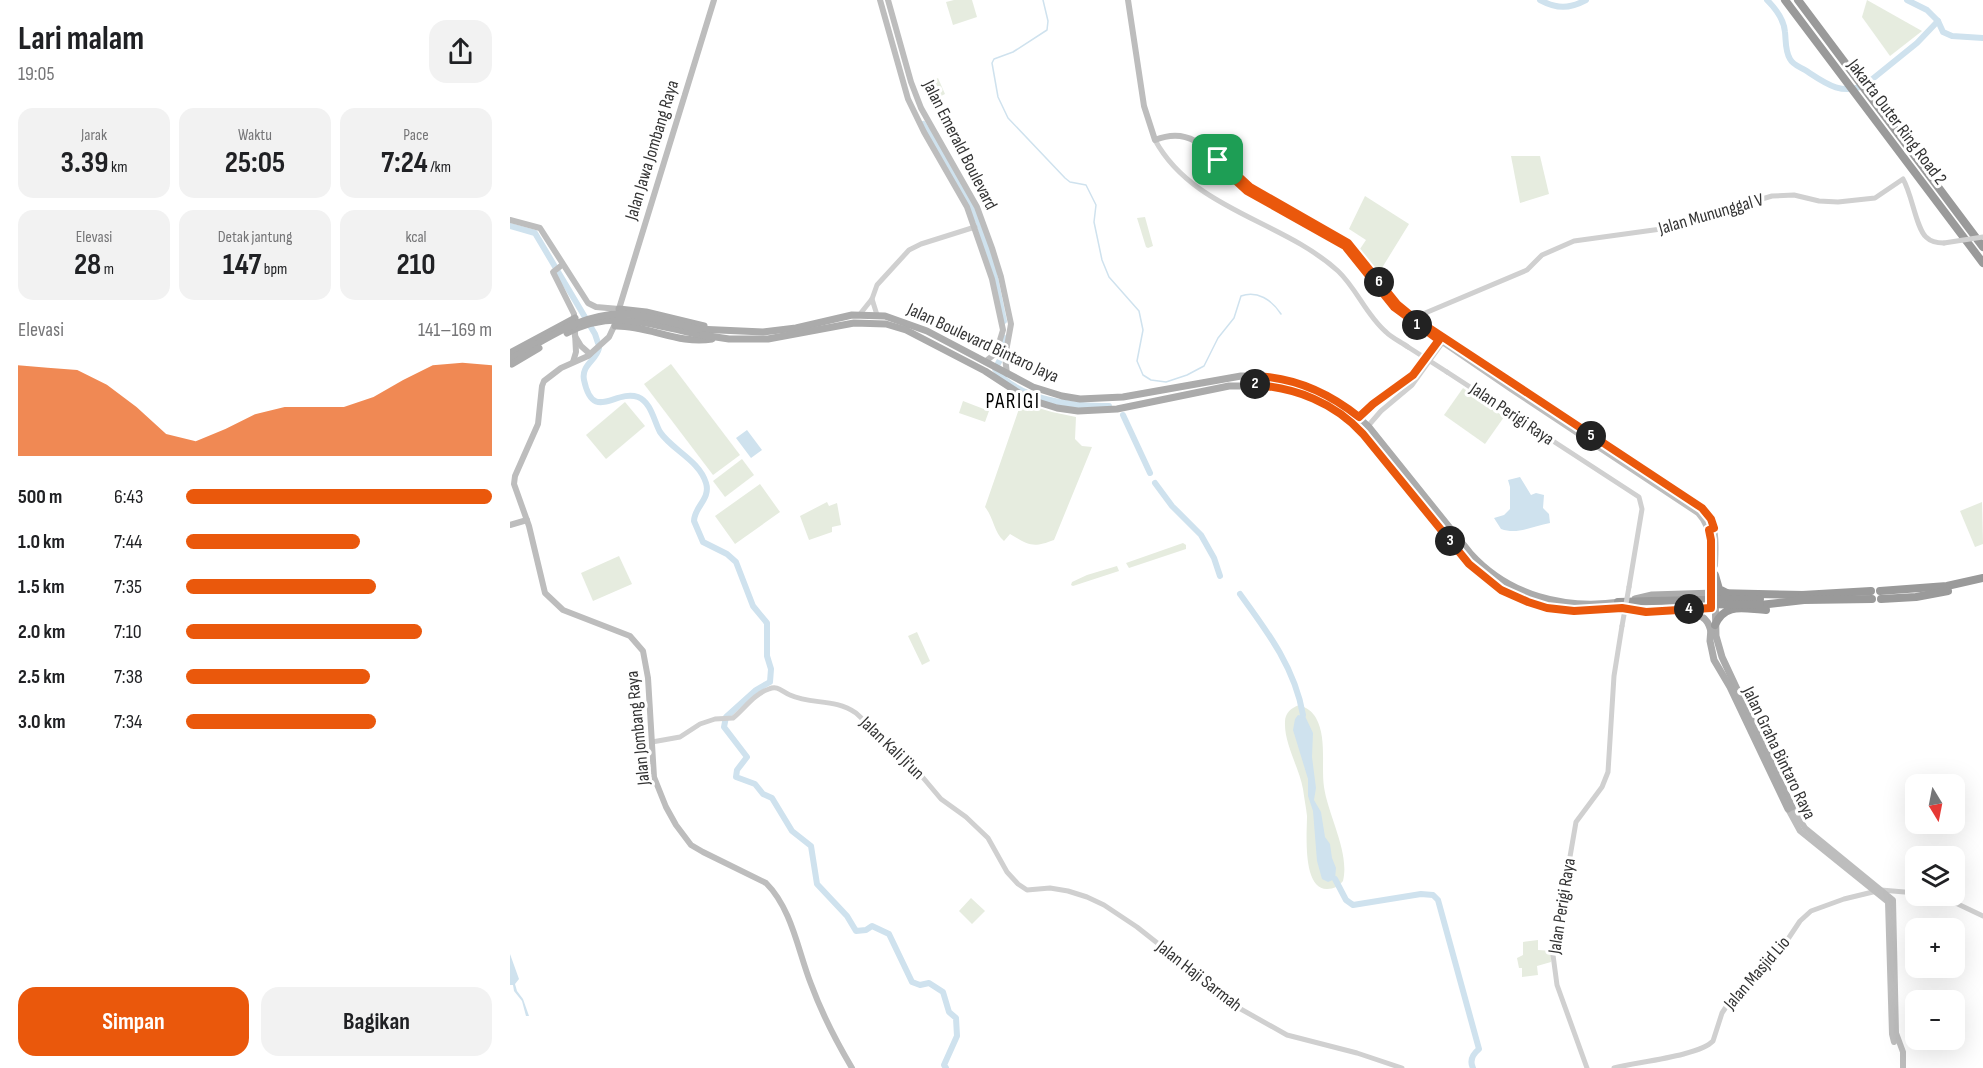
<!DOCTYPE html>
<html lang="id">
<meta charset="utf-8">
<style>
body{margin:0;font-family:"Sofia Sans Condensed",sans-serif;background:#f2f2f2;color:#202124;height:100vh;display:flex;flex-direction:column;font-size:22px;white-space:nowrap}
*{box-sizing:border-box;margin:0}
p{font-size:20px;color:#757577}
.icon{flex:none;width:33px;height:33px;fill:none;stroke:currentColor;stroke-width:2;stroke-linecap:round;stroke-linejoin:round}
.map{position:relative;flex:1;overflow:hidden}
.drawer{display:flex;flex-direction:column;background:#fff;width:510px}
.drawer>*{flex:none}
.needle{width:39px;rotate:170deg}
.fabs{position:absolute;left:1395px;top:774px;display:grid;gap:12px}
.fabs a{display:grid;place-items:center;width:60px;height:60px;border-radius:12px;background:#fff;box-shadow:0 6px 24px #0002;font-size:30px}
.pin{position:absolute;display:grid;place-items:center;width:51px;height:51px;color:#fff;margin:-26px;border-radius:12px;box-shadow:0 3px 9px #0006}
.km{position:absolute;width:30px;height:30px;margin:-15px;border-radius:50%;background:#222;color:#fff;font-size:16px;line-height:30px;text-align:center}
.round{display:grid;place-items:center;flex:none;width:63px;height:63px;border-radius:18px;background:#f2f2f2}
.head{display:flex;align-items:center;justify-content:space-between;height:102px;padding:0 18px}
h1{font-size:33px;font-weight:700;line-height:45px}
.metrics{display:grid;grid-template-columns:repeat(3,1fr);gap:9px;height:102px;padding:6px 18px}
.metrics div{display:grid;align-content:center;border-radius:15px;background:#f2f2f2;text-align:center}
.metrics b{font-size:30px;font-weight:700}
.metrics small{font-size:16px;font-weight:400}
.metrics p{font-size:16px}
.chart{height:168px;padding:12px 18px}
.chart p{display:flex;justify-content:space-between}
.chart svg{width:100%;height:108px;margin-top:6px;fill:#ea580c;opacity:.7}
.button{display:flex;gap:12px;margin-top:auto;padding:12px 18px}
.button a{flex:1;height:69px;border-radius:18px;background:#ea580c;color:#fff;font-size:24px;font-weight:700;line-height:69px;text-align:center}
.button a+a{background:#f2f2f2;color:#202124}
ul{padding:0 18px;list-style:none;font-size:20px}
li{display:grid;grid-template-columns:96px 72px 1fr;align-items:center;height:45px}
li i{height:15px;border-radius:8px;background:#ea580c}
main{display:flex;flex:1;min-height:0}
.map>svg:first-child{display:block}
.green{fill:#e6ecdf}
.water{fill:#cfe2ee}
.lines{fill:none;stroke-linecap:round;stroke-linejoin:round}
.stream{stroke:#cfe2ee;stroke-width:1.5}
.river{stroke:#cfe2ee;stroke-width:6}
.tertiary{stroke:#d0d0d0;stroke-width:5}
.secondary{stroke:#bdbdbd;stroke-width:6}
.primary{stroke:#ababab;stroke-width:7}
.motorway{stroke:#9a9a9a;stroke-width:8}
.tertiary-bridge{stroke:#d0d0d0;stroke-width:5}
.primary-bridge{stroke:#ababab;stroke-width:7}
.motorway-bridge{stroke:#9a9a9a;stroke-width:8}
.route-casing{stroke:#fff;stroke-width:12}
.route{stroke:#ea580c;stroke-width:8}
.labels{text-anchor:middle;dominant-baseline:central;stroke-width:6;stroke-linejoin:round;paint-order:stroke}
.street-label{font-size:18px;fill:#333;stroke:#fff}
.quarter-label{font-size:21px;letter-spacing:1.5px;fill:#000;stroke:#fff}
</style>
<main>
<section class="drawer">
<div class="head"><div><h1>Lari malam</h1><p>19:05</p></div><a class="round"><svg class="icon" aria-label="share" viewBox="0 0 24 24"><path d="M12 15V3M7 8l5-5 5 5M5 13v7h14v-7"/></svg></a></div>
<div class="metrics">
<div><p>Jarak</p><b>3.39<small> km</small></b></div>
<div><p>Waktu</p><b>25:05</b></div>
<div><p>Pace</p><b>7:24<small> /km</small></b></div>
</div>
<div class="metrics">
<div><p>Elevasi</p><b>28<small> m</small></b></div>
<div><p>Detak jantung</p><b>147<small> bpm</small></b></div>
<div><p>kcal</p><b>210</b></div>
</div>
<div class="chart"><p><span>Elevasi</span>141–169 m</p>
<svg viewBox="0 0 160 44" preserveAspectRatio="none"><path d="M0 44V7L10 8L20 9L30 15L40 24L50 35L60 38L70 33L80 27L90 24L100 24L110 24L120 20L130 13L140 7L150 6L160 7V44z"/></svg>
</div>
<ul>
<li><b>500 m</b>6:43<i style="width:100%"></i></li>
<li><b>1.0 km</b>7:44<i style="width:57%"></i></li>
<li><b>1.5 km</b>7:35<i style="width:62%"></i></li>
<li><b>2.0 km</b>7:10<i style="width:77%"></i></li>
<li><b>2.5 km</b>7:38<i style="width:60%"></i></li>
<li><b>3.0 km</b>7:34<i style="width:62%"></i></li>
</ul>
<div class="button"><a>Simpan</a><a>Bagikan</a></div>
</section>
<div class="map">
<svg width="1473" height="1068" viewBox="0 0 1473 1068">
<rect width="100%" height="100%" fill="#fff"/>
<g class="green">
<polygon points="444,0 462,0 467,17 443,25 436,2"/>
<polygon points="1357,0 1412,31 1380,56 1352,17"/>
<polygon points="428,78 435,94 423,100 416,84"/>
<polygon points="1001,156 1030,156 1039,194 1010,203"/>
<polygon points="855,196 899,224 867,276 848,252 856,240 839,229"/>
<polygon points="635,217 643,246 638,248 636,247 627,218"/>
<polygon points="161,364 230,455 203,475 134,384"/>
<polygon points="953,388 994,417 975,444 934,415"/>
<polygon points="453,401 479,411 475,422 449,413"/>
<polygon points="115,402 135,426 96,459 76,435"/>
<path d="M511,403L542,412L566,417L565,439L572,446L582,447L544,540C523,548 520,546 500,534L494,541C484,533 484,518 475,507Z"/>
<polygon points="232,459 244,475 215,497 203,481"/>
<polygon points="250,484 270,512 225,544 205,516"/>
<polygon points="317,502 319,506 327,503 331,525 322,527 322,532 299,540 290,516"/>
<polygon points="1472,502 1473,544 1465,547 1450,511"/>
<polygon points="673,543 676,545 676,549 619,568 616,563"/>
<polygon points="109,556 122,584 83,601 71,573"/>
<polygon points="607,566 609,571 563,586 561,585 562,582 577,575"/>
<polygon points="407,632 420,661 412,665 398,636"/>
<path d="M789,705C797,708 802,711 806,718C817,738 811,765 814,787C818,815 840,853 833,881C829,886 824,889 817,889C792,889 797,833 797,816C796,807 794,797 793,789C789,767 774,744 775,722C775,713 781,708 789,705Z"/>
<polygon points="461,898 475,911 462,924 449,911"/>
<polygon points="1028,940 1028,950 1042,951 1041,962 1027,966 1028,975 1012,977 1012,968 1009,968 1007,958 1013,955 1013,942"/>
</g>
<g class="water">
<polygon points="237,430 252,450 241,458 226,438"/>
<path d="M1010,477L1021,495L1026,493L1034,495L1033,508L1039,514L1040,523C1023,526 1008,535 991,529L984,518L994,515L1000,509V487L998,480Z"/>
<polygon points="788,715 795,716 803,733 802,757 806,788 804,800 811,812 815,837 820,844 822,858 826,868 825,879 818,882 812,879 807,861 803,811 798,796 798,779 783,730 785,719"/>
<polygon points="0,954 9,979 5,984 7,991 13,999 19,1016 16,1016 12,1001 4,991 3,985 0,985"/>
</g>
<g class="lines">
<path class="stream" d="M533,0L538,21L537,30L503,52L484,59L482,63L488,97L498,118L555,178L560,182L576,185L586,205L584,222L592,260L599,277L629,311L633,330L627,361L633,375L641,380L656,382L677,375L694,366L708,338L724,318L731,296C747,290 762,300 771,314"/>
<g class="river">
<path d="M1030,0C1047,9 1059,9 1076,0"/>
<path d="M1257,0C1266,9 1274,19 1275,32C1276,41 1275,51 1280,59C1283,65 1290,67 1295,70C1315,83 1331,96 1355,85L1407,43L1428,21L1433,32L1442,36L1473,38"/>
<polyline points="1397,0 1417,10 1428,21"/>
<polyline points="413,124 433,154 468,221 483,268 494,321"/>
<polyline points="0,226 25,233 85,334 88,343"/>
<path d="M493,337L491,358L485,369C508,400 564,407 599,406"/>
<path d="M89,348C86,361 71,365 74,380C83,423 105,389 128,397C141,402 144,421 150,432C162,450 189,460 196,483C201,499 184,507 184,521L193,542L217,554L226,562L243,606L257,623V656L261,669L260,682L246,690L216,717L214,727L237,757L227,770L226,777L245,784L253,794L262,798L282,831L301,846L307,884L337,916L346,931L356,930L362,926L379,934L402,982L410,985L419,983L433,992L439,1012L446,1018L447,1036L434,1065L436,1068"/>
<polyline points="613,415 640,473"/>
<polyline points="645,483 662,506 691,535 704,558 710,576"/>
<path d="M730,594C757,631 785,668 793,715"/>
<path d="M825,879L836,900L843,905L911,894L923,895L928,900L969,1049C963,1054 959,1060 963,1068"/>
</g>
<g class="tertiary">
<path d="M645,140C683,210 772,220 828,271C847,289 856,315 876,332C882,338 891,342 898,347"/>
<polyline points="362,299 367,315"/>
<polyline points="350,314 362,299 367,285 399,250 411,244 465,227"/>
<path d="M901,319L1017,270L1032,255L1064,241L1151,229L1262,196L1284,195L1309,201L1328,202L1365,198L1393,179C1402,194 1406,228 1416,237C1421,242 1427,243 1434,243"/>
<polyline points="937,372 1129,497 1132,509 1119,587"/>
<polyline points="849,417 884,387 903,375 931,337"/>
<polyline points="858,426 871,411 902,385 935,339"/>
<path d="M142,742L170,737L190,724L205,719L223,718C235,708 244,694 259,689C268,685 272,692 280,695C302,705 324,698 346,713L404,767L431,799L456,817L478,838L497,872L508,884L517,890L540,888L558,891L577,897L594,905L627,927L684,972L720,1003L777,1035L847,1053L892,1068"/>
<polyline points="1424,896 1433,897 1473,916"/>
<polyline points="1077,1068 1047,985 1043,955 1066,822 1092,787 1098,772 1104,676 1112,626"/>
<path d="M1104,1068C1126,1062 1189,1056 1203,1041L1212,1013L1216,1007L1228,995L1250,967L1274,945L1290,921L1301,911L1334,899L1371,890L1406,893"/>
</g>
<g class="secondary">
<polyline points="370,0 398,99 414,132 457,207 482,279 493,330 486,353 476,361"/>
<polyline points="378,0 401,82 411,108 467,207 482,248 491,277 501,324 495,357 497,374"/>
<path d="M618,0L634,106L645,140C691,121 707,168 737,191L835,246L890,313L1001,389L1188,513C1207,533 1202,567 1201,594"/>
<polyline points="708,160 714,163 740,187 838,243 871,285"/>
<polyline points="0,220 30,228 78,303 86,307 109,309"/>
<polyline points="52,265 43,272 64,314 66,352 63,362"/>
<polyline points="108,312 204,0"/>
<path d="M901,316L1192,508C1208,525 1206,543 1205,565"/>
<path d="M106,322L99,337L78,356L51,368L34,381L32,386L28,424L5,476L4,484L19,526L35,593L53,610L120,636L133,651L138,678L144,777L156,807L166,825L181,845L193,852L256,883C282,909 288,951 301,984C312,1014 326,1041 342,1068"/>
<polyline points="65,336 71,346 80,354"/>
<polyline points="0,525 17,520"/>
<polyline points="1282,807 1295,828 1383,900 1386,1033 1393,1052 1393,1068"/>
<polyline points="1278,809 1290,831 1378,902 1382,1034 1384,1042"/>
</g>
<g class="primary">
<polyline points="109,309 136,312 194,326"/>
<path d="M105,326C138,325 169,345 202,339"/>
<path d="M187,329L253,332L286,328L342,315L375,316L417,331L523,387L552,396L570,399L613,397L731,376H749L778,380L809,391L841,411L858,426L960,553C999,596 1054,610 1111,602"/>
<path d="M186,334L219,339H258L344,323L376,324L396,330L475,371L518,399L547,408L568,411L607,409L719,386H754L781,391L819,406L848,428L951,555C974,581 1002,599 1036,607C1060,613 1084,609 1109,608C1118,608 1127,612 1136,612C1154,612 1175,607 1191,616C1197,620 1199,624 1201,631"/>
<polyline points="0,353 65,318"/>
<polyline points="1125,599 1142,595 1205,593 1206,636 1212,657 1282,807"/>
<polyline points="1178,609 1205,608"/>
<polyline points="1201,628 1200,641 1204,660 1220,687 1278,809"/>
</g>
<g class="motorway">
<polyline points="1275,0 1473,263"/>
<polyline points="1288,0 1473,247"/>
<polyline points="1205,575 1209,589 1217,593"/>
<polyline points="1370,591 1437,586 1473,578"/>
<polyline points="1205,593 1294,595"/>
<polyline points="1292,595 1361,591"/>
<polyline points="1371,599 1406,597 1438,591"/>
<polyline points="1108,602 1142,601"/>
<polyline points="1250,605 1294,600 1362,599"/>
<path d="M1205,625C1215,602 1234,609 1256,610"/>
</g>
<g class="tertiary-bridge">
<polyline points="1434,243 1473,237"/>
<polyline points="898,347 937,372"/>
<polyline points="1112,626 1119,587"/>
</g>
<g class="primary-bridge">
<path d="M57,333C102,309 140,324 186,334"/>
<path d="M0,359C36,340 72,312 115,314C139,316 164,323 187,329"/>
<polyline points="2,364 29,348"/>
</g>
<g class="motorway-bridge">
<polyline points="1142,601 1250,599"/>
<polyline points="1188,604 1250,605"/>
</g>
</g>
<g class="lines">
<defs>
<path id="route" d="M708,160L714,163L740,187L838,243L887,304L904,318L1192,508L1201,519L1204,528L1199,530L1201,540V608L1136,612L1112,608L1064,611L1037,608L1018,602L991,590L959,564L853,434C825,403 785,387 743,385L746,381L744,376C783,377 819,393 849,417L863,404L903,375L929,340L884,307L835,246L737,191L725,180Z"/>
</defs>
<use href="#route" class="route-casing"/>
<use href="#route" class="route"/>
</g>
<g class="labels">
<g class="street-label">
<text transform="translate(1387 122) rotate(53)">Jakarta Outer Ring Road 2</text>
<text transform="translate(450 145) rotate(63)">Jalan Emerald Boulevard</text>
<text transform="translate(142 150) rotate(-73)">Jalan Jawa Jombang Raya</text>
<text transform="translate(1201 214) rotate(-16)">Jalan Mununggal V</text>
<text transform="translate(473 343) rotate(25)">Jalan Boulevard Bintaro Jaya</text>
<text transform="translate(1002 414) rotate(34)">Jalan Perigi Raya</text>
<text transform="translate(128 728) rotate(-96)">Jalan Jombang Raya</text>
<text transform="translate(382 748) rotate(44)">Jalan Kali Ji'un</text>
<text transform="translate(1269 753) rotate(64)">Jalan Graha Bintaro Raya</text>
<text transform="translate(1052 906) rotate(-81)">Jalan Perigi Raya</text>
<text transform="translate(1247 973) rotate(-49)">Jalan Masjid Lio</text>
<text transform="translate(689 976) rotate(38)">Jalan Haji Sarmah</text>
</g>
<g class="quarter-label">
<text x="503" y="401">PARIGI</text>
</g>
</g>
</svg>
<div class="fabs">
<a><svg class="needle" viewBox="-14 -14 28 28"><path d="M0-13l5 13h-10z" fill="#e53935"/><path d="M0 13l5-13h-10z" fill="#757577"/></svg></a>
<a><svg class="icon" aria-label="layers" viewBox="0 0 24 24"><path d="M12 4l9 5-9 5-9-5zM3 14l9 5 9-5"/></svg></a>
<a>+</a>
<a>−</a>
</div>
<div class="pin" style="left:708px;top:160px;background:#1e9e55"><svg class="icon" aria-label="arrive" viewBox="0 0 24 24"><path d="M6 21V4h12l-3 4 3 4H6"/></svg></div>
<b class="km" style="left:907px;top:325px">1</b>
<b class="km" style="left:745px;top:384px">2</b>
<b class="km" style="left:940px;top:541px">3</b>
<b class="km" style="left:1179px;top:609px">4</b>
<b class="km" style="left:1081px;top:436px">5</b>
<b class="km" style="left:869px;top:282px">6</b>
</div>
</main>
